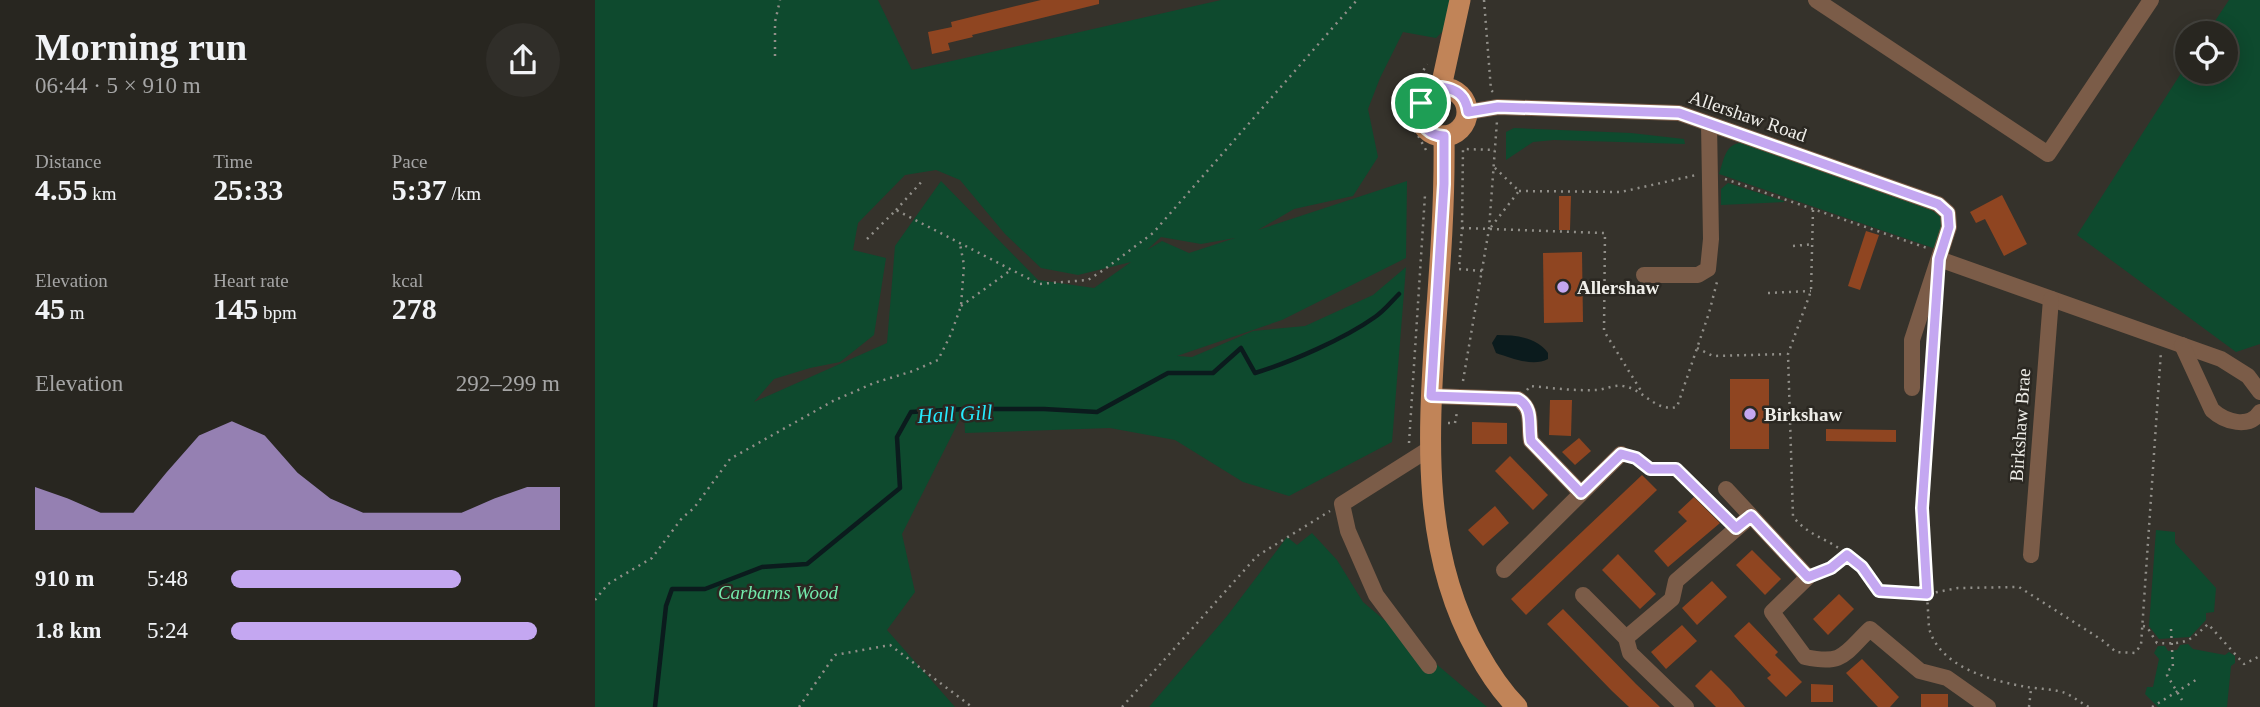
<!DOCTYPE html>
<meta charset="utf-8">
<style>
body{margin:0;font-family:Georgia,serif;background:#302e29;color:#f1f3f6;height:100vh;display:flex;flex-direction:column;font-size:26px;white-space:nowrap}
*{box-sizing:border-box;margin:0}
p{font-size:23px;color:#a5a5a5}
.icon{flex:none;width:38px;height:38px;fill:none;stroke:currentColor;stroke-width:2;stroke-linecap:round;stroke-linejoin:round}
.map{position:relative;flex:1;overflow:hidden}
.details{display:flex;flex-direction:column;background:#282620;width:595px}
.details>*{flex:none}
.buttons{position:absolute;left:1580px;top:21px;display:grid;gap:14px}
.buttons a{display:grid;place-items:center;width:63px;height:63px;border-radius:50%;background:#282620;box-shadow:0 4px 18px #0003,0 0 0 2px #44433e;font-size:35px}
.pin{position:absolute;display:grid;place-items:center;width:60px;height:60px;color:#fff;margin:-30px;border:4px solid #fff;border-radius:50%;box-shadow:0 2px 7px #0007}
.round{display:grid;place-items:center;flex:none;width:74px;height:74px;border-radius:37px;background:#302e29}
.overview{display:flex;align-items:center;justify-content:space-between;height:119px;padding:0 35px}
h1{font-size:38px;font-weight:700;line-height:52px}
.stats{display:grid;grid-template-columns:repeat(3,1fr);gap:10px;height:119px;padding:7px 35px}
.stats div{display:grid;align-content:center}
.stats b{font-size:30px;font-weight:700}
.stats small{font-size:19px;font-weight:400}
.stats p{font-size:19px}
.chart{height:196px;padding:14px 35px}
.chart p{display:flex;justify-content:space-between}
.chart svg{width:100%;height:126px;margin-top:7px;fill:#c4a7f1;opacity:.7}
ul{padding:0 35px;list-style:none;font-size:23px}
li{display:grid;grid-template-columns:112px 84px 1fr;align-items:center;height:52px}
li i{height:18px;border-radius:9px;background:#c4a7f1}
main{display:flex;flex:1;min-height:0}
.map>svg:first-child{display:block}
.green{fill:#0e4a2e;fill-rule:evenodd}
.water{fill:#0b1b1d}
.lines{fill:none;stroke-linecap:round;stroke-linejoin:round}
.stream{stroke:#0b1b1d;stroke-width:4.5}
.building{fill:#8f4521}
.path{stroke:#918f89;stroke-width:2.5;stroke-dasharray:2 5;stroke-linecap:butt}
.minor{stroke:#7b5c48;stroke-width:16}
.major{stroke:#c18458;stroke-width:21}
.route-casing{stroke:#fff;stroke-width:14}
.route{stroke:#c4a7f1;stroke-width:9}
.poi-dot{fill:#c4a7f1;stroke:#2b2822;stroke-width:2.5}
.labels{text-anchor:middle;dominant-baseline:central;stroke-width:5;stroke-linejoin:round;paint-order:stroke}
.street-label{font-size:19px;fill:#efeee9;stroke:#2b2822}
.poi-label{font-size:19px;font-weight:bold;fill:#efeee9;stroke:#2b2822;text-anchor:start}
.park-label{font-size:19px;font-style:italic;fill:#73ebac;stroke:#2b2822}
.water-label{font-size:21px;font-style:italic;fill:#26ebfe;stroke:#2b2822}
</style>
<main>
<section class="details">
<div class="overview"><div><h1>Morning run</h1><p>06:44 · 5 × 910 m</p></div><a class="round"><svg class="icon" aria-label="share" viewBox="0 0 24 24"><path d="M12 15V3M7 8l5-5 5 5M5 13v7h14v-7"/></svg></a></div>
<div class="stats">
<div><p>Distance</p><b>4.55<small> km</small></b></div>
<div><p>Time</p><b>25:33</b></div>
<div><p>Pace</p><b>5:37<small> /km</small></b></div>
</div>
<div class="stats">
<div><p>Elevation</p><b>45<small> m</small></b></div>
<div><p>Heart rate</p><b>145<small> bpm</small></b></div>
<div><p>kcal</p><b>278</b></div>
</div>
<div class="chart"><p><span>Elevation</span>292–299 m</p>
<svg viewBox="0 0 160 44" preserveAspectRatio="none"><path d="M0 44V29L10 33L20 38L30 38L40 24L50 11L60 6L70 11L80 24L90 33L100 38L110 38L120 38L130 38L140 33L150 29L160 29V44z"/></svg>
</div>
<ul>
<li><b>910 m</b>5:48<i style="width:70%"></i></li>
<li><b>1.8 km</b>5:24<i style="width:93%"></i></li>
</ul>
</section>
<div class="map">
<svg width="1665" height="707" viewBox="0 0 1665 707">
<rect width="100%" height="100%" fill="#35322b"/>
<g class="green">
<path d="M0,0H283L317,70L626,0H858L855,24L841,38L808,32L785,78L773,109L783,157L758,196L699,209L663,230L812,181L811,258L687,320L582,356L597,357L658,331L710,326L778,295L811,267L797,442L694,496L648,482L580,440L515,428L370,433L369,411L307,534L320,592L292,630L360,707H0ZM341,170L365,180L410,234L446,268L483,275L536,262L499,288L443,280L346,181L300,246L292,343L159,402L179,379L215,368L245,362L279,335L291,258L258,250L263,223L310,175ZM566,237L606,244L640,238L594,253L567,241L552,250Z"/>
<polygon points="1634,0 1665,0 1665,344 1641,352 1482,235 1592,64 1592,72 1631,72 1631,33 1612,33"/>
<polygon points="919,128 1036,133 1089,139 1090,144 959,140 938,142 911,160 911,132"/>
<path d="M1146,143L1336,210L1344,215L1349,222L1341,249L1124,174C1129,160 1130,144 1146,143Z"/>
<polygon points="1133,183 1189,201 1189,202 1126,205 1126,189"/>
<polygon points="1561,530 1580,532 1580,543 1621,588 1619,612 1611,613 1611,620 1595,637 1564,639 1554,626"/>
<polygon points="717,533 742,560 768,602 892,707 554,707 632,616 692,537 702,545"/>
<polygon points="1593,644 1598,649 1630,655 1634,652 1640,656 1640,663 1636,666 1632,707 1563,707 1550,694 1552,687 1558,687 1564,659 1559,653 1563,646 1570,646 1573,651 1582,650 1585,645"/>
</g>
<path class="water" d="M902,335C920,335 942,337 953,353V359C938,367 916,358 901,353L897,343Z"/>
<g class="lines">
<path class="stream" d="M60,707L71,606L77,589H110L167,567L212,564L305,488L302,437L316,412L370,409H449L502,412L573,373H618L646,348L660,373C696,362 749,339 780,317C789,311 796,302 804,294"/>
</g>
<g class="building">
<polygon points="446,0 504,0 504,4 377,35 378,37 353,43 355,50 337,54 333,32 357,27 356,22"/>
<polygon points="1407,195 1432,244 1409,256 1390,219 1381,223 1375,212"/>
<polygon points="964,196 976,196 975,230 964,230"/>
<polygon points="1271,231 1284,235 1265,290 1253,286"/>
<polygon points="987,252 988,322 949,323 948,253"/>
<rect x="1135" y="379" width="39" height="70"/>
<polygon points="955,400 977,400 976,436 954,435"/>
<polygon points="877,422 912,423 912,444 877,444"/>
<polygon points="1231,429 1301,430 1301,442 1231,441"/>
<polygon points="984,438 996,451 980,465 967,452"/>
<polygon points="915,456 953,495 938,510 900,471"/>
<polygon points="1047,475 1062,490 931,615 916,599"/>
<polygon points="1099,497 1125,523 1073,567 1059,551 1092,521 1083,512"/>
<polygon points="900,506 914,523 888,546 873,530"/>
<polygon points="1157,550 1186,579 1170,595 1141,565"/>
<polygon points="1023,554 1061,594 1045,609 1007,570"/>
<polygon points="1117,581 1132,597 1102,625 1087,608"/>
<polygon points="1244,594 1259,609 1233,635 1218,619"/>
<polygon points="968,609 1041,684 1065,707 1034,707 1017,691 952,624"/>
<polygon points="1154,622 1183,652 1180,655 1207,682 1191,697 1172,678 1176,675 1139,636"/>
<polygon points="1087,625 1102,641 1071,669 1056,652"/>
<polygon points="1267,659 1304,697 1295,707 1283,707 1251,673"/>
<polygon points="1116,670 1135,689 1150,707 1121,707 1100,686"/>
<polygon points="1216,684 1238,685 1238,702 1216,702"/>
<rect x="1326" y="694" width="27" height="13"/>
</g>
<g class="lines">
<g class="path">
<polyline points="889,0 896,90 898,92"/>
<polyline points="180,56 180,22 185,0"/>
<polyline points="831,150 821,132 808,125 810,89 827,73 832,64"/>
<polyline points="1130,179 1332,248"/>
<polyline points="924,191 1026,192 1101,175"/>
<polyline points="301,210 329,179"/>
<path d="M1218,210L1216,291L1193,354L1198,517C1215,536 1226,536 1245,549C1262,561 1272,575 1284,591L1332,594L1363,588L1424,587L1507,640L1521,652L1540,653L1546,645L1566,351"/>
<polyline points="896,227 924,191 899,167"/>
<polyline points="867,228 1010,233 1009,331 1048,394"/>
<polyline points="272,239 301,210 444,284 493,280 510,269 558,233 762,0"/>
<polyline points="1198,246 1219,244"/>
<polyline points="887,271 864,269 867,228 868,149 900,150"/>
<polyline points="1173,293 1216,291"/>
<polyline points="366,306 416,270"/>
<path d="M1339,323L1327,508L1334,628C1344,667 1397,681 1432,687C1444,689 1460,689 1470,693C1479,697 1486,703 1494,707"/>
<polyline points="1102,348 1118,356 1191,354"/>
<polyline points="868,381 894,229 902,121"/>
<path d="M932,390L935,386C957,388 979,391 1001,390C1009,390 1020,384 1028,386C1049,389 1059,412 1082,407L1114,313L1123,278"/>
<polyline points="853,423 860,423 862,412"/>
<polyline points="814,443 830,195"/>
<polyline points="1039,458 1055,469 1081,469 1131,518"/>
<polyline points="1226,572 1236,568 1253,555"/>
<polyline points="0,600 13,584 57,558 87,518 99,508 135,459 238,401 279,383 318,371 343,360 356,334 366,306 369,265 365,244"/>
<path d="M1548,626L1552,627L1562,643C1590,644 1593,643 1613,624L1649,664L1665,656"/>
<polyline points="1576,629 1578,668 1573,670 1572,675 1587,700"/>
<polyline points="204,707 240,655 295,645 377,707"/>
<polyline points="527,707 662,556 735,511"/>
<polyline points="1434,707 1436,689"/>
<polyline points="1557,707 1604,678"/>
</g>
<g class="minor">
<polyline points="1221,0 1453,154 1556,0"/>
<polyline points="873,112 903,107 1084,113 1343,204 1353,213 1354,227 1317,340 1317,388"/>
<polyline points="1344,259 1626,359 1653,376 1665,392"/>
<polyline points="1049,275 1103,275 1113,269 1116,239 1114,124"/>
<path d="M1587,345L1617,410C1630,422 1654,429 1665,412"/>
<path d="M836,396L923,399C939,409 933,425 936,441L986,493"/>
<path d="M1131,489L1213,577L1177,612L1210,657C1249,665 1249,654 1275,629L1325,671L1352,678L1393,707"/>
<polyline points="1436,555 1456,299"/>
<polyline points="909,570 1026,454"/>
<polyline points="988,595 1031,638"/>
<polyline points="834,666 781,595 753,531 747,504 834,449"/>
<polyline points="1091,707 1035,653 1031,638 1077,599 1081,581 1156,516"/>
</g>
<g class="major">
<polyline points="846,87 865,0"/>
<circle cx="848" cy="112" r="24"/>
<path d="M849,136C850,202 845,267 840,333C833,441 827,553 882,651C893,671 906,691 922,707"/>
</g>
</g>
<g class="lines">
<defs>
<path id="route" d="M846,87C861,89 871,95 873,112L903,107L1084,113L1343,204L1353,213L1354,227L1344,259L1327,508L1332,594L1284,591L1267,567L1252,555L1236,568L1213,577L1156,516L1141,528L1081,469H1055L1041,458L1026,454L986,493L936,441C933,425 939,408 923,399L836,396L849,184V136C818,135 816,94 846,87Z"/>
</defs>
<use href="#route" class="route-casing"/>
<use href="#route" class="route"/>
</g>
<g class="poi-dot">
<circle cx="968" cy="287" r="7"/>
<circle cx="1155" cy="414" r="7"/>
</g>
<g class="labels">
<g class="street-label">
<text transform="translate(1153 116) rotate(19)">Allershaw Road</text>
<text transform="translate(1425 425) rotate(-86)">Birkshaw Brae</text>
</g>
<g class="poi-label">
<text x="982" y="287">Allershaw</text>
<text x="1169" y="414">Birkshaw</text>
</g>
<g class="park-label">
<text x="183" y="592">Carbarns Wood</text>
</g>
<g class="water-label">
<text transform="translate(360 414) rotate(-3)">Hall Gill</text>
</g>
</g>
</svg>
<div class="buttons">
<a><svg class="icon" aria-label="locate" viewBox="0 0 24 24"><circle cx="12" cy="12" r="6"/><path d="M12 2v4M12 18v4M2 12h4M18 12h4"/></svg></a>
</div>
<div class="pin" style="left:826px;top:103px;background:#1e9e55"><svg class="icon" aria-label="arrive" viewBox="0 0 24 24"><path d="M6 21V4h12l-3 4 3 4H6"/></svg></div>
</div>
</main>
